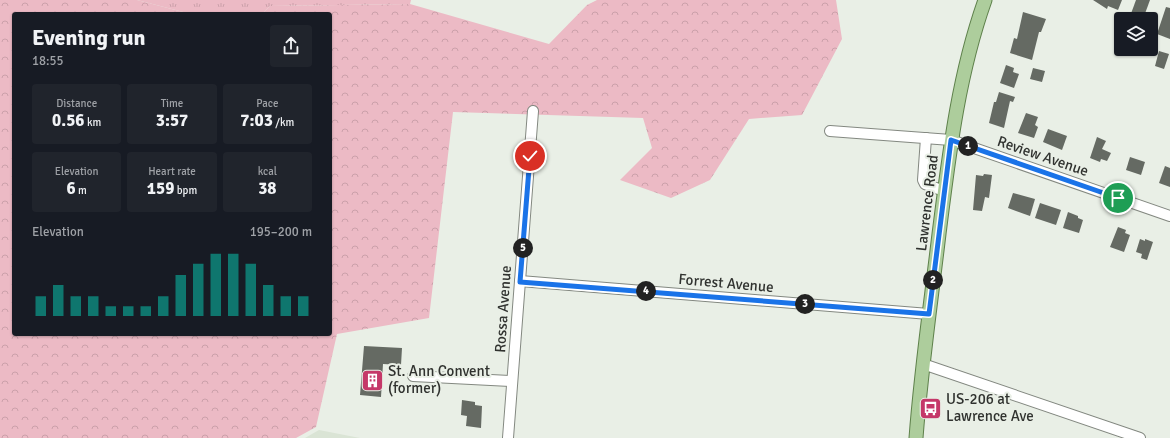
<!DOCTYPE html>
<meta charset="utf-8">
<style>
body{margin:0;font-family:Signika,sans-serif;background:#20242c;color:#f1f3f6;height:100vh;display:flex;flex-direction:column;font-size:15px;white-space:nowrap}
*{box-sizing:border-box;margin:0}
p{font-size:13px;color:#9ea1a6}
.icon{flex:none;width:22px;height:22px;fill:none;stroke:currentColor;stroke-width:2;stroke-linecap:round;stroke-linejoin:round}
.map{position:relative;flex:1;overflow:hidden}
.details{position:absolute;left:12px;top:12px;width:320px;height:324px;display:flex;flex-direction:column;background:#171b24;border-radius:4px;box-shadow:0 1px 3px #0004}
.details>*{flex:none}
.tools{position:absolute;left:1114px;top:12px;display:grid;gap:8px}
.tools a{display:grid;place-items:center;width:44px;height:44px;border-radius:4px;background:#171b24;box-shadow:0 1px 3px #0004;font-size:20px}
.pin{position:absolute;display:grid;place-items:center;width:34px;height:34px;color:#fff;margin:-17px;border:2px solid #fff;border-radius:50%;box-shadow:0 1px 4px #0007}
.km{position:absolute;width:20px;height:20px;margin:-10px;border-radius:50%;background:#222;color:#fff;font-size:11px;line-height:20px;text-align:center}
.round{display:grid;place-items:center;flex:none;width:42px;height:42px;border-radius:4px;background:#20242c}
.headline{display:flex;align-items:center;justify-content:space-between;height:68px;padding:0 20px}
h1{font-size:22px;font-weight:800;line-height:30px}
.metrics{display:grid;grid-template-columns:repeat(3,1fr);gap:6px;height:68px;padding:4px 20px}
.metrics div{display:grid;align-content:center;border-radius:4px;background:#20242c;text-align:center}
.metrics b{font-size:17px;font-weight:800}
.metrics small{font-size:11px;font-weight:400}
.metrics p{font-size:11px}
.chart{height:112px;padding:8px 20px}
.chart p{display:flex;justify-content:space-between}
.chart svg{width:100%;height:72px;margin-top:4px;stroke:#0f766e;stroke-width:6}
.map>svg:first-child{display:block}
.built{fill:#dae4d5}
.forest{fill:url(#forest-crowns)}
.park{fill:url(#park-tufts)}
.building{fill:#656a63}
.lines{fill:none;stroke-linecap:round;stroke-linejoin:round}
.minor-casing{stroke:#838880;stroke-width:12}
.major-casing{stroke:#5e814b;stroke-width:15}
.minor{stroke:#fff;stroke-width:10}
.major{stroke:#adcd9c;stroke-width:13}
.route-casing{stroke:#fff;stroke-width:8}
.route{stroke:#1a73e8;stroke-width:5}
.labels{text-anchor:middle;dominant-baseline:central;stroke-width:4;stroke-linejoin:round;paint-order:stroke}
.street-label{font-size:15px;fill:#30322f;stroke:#e9efe6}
.poi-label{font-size:15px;fill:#30322f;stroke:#e9efe6;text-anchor:start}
</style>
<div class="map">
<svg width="1170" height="438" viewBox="0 0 1170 438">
<defs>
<pattern id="forest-crowns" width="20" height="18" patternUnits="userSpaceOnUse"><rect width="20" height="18" fill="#ecbac5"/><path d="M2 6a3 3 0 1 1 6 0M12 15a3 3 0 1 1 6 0" fill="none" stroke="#cba0aa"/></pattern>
<pattern id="park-tufts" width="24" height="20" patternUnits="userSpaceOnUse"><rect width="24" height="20" fill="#ecbac5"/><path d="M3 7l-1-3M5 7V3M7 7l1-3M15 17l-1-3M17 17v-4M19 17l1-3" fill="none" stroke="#cba0aa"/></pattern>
</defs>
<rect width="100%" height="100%" fill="#e9efe6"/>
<polygon class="built" points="319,430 360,438 305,438"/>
<polygon class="forest" points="0,0 137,0 191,14 14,14 14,334 330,334 330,14 262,14 270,6 410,4 549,44 587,5 597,0 836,0 842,39 802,115 749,119 710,180 671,198 620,180 652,148 643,118 453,112 429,318 337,334 316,427 296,438 0,438"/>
<polygon class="park" points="137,0 411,0 410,4 270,6 262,14 191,14"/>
<g class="building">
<polygon points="1093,0 1122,0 1118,10 1108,6 1107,9"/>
<polygon points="1136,0 1150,0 1143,19 1129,19"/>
<polygon points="1166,7 1170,8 1170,39 1157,34"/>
<polygon points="1023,12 1046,19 1041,32 1039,32 1032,60 1010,53 1014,38 1017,39"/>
<polygon points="1118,31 1121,32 1121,43 1114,41"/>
<polygon points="1159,51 1169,54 1164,69 1155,66"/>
<polygon points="1006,65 1014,68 1013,72 1019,74 1014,88 1000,83"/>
<polygon points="1033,68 1045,71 1042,82 1030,79"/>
<polygon points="999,92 1015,97 1013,102 1010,101 1004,128 989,123 994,102 996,102"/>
<polygon points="1026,113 1038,117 1035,125 1038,127 1034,138 1018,133"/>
<polygon points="1048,129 1067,136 1062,150 1043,142"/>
<polygon points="1097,137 1106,141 1102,149 1111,153 1107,161 1101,159 1100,162 1090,158"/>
<polygon points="1130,157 1145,162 1141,175 1126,170"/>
<polygon points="1165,166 1170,168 1170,187 1159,183"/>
<polygon points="984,174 992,175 989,198 985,197 982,211 973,210 976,175 983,176"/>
<polygon points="1013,193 1035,199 1030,216 1008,208"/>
<polygon points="1040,203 1061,210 1056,225 1035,218"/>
<polygon points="1068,212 1078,216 1078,218 1083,220 1079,233 1063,228"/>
<polygon points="1118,227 1126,230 1125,233 1130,235 1124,252 1110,247"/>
<polygon points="1140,239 1145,241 1145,239 1153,242 1147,260 1141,258 1142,254 1136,252"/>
<polygon points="364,346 402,348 401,365 383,364 381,397 360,395"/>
<polygon points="462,400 475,402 475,405 482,406 481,428 466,426 467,416 461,415"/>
</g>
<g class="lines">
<defs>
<g id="minor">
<polyline points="830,131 951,140 1170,216"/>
<polyline points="926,138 923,180 925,184 944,191"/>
<polyline points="520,281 929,314"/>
<polyline points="923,364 1140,438"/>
<polyline points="413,376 512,381"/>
<polyline points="508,438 533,111"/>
</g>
<path id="major" d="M916,438C921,370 931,302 939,234C949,155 958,76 985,0"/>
</defs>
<use href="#minor" class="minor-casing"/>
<use href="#major" class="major-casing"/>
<use href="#minor" class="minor"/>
<use href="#major" class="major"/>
</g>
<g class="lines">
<defs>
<polyline id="route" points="530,156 520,282 929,314 951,140 1118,198"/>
</defs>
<use href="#route" class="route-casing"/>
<use href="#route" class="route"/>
</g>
<defs>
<symbol id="building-square" viewBox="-11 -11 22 22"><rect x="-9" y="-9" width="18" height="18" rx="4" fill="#c53869" stroke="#e9efe6"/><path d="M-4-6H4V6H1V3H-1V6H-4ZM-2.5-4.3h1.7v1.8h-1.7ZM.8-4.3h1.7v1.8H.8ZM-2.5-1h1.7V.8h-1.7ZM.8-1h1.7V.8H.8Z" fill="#fff"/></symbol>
<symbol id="bus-square" viewBox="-11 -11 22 22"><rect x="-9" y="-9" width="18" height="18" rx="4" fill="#c53869" stroke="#e9efe6"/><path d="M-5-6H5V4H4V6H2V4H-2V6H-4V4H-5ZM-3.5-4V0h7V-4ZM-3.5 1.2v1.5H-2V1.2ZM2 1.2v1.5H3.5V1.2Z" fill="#fff"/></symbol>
</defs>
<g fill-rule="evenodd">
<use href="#building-square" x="360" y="368" width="25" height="25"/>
<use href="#bus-square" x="918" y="396" width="25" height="25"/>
</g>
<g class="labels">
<g class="street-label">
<text transform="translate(1043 156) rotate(19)">Review Avenue</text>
<text transform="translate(927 203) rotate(-83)">Lawrence Road</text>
<text transform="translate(726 283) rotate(5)">Forrest Avenue</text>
<text transform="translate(503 309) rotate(-86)">Rossa Avenue</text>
</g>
<g class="poi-label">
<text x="388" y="371">St. Ann Convent<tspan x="388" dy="17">(former)</tspan></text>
<text x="946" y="399">US-206 at<tspan x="946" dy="17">Lawrence Ave</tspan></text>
</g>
</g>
</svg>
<div class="tools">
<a><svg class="icon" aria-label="layers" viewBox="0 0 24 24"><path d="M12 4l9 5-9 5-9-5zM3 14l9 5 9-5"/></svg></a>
</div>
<div class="pin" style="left:1118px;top:198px;background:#1e9e55"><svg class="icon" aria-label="arrive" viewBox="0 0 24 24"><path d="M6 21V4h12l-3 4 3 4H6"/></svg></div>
<div class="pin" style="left:530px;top:156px;background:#d93025"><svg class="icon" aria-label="check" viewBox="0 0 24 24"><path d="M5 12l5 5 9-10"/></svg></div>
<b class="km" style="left:968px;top:146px">1</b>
<b class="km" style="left:933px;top:280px">2</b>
<b class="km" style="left:805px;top:304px">3</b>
<b class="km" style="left:646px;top:291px">4</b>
<b class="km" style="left:523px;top:248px">5</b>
<section class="details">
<div class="headline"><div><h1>Evening run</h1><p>18:55</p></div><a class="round"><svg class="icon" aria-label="share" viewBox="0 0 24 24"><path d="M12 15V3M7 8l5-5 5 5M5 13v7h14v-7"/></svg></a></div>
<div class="metrics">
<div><p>Distance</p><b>0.56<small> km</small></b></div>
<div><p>Time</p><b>3:57</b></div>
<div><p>Pace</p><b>7:03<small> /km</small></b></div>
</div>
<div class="metrics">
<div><p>Elevation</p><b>6<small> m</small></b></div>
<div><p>Heart rate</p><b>159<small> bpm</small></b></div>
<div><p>kcal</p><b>38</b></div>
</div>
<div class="chart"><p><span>Elevation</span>195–200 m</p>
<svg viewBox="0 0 160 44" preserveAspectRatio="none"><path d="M5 44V32M15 44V25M25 44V32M35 44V32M45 44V38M55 44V38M65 44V38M75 44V32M85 44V19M95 44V12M105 44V6M115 44V6M125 44V12M135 44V25M145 44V32M155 44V32"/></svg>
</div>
</section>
</div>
